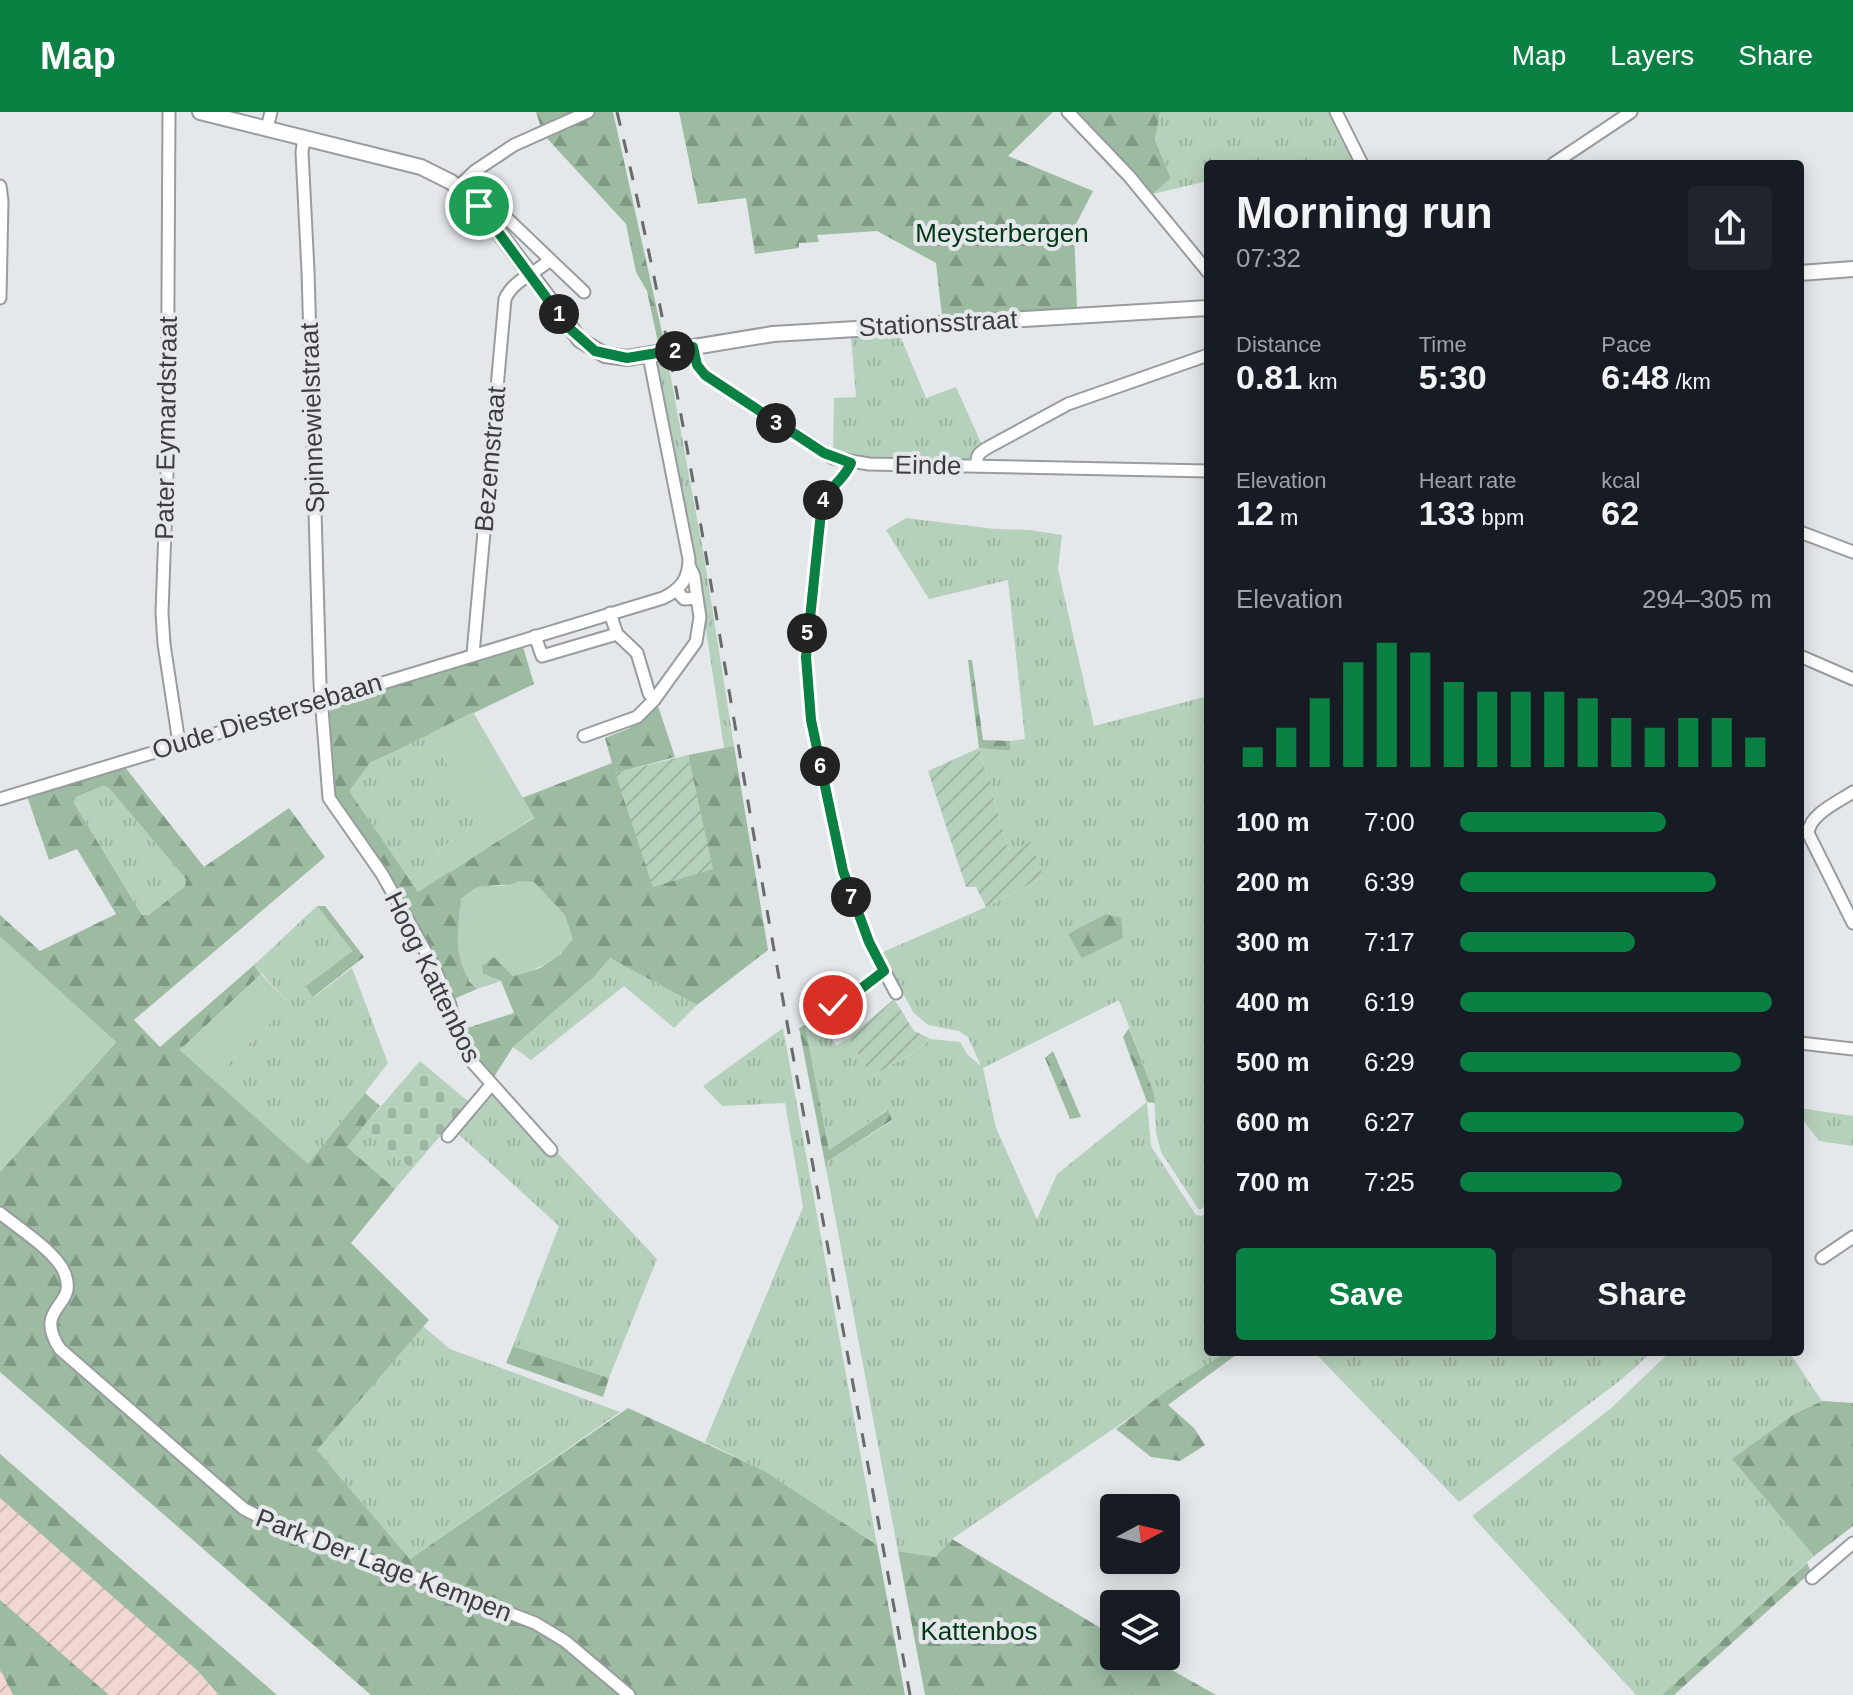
<!DOCTYPE html>
<meta charset="utf-8">
<style>
body{margin:0;font-family:Helvetica,sans-serif;background:#20242c;color:#f1f3f6;height:100vh;display:flex;flex-direction:column;font-size:30px;white-space:nowrap}
*{box-sizing:border-box;margin:0}
p{font-size:26px;color:#9ea1a6}
.icon{flex:none;width:44px;height:44px;fill:none;stroke:currentColor;stroke-width:2;stroke-linecap:round;stroke-linejoin:round}
.map{position:relative;flex:1;overflow:hidden}
.details{position:absolute;left:1204px;top:48px;width:600px;height:1196px;display:flex;flex-direction:column;background:#171b24;border-radius:8px;box-shadow:0 4px 20px #0003}
.details>*{flex:none}
.needle{width:52px;rotate:83deg}
.buttons{position:absolute;left:1100px;top:1382px;display:grid;gap:16px}
.buttons a{display:grid;place-items:center;width:80px;height:80px;border-radius:8px;background:#171b24;box-shadow:0 4px 20px #0003;font-size:40px}
.pin{position:absolute;display:grid;place-items:center;width:68px;height:68px;color:#fff;margin:-34px;border:4px solid #fff;border-radius:50%;box-shadow:0 2px 8px #0007}
.km{position:absolute;width:40px;height:40px;margin:-20px;border-radius:50%;background:#222;color:#fff;font-size:22px;line-height:40px;text-align:center}
.round{display:grid;place-items:center;flex:none;width:84px;height:84px;border-radius:8px;background:#20242c}
.head{display:flex;align-items:center;justify-content:space-between;height:136px;padding:0 32px}
h1{font-size:44px;font-weight:800;line-height:60px}
.metrics{display:grid;grid-template-columns:repeat(3,1fr);gap:12px;height:136px;padding:8px 32px}
.metrics div{display:grid;align-content:center}
.metrics b{font-size:34px;font-weight:800}
.metrics small{font-size:22px;font-weight:400}
.metrics p{font-size:22px}
.chart{height:224px;padding:16px 32px}
.chart p{display:flex;justify-content:space-between}
.chart svg{width:100%;height:144px;margin-top:8px;stroke:#0b8043;stroke-width:6}
.action{display:flex;gap:16px;margin-top:auto;padding:16px 32px}
.action a{flex:1;height:92px;border-radius:8px;background:#0b8043;color:#fff;font-size:32px;font-weight:800;line-height:92px;text-align:center}
.action a+a{background:#20242c;color:#f1f3f6}
ul{padding:0 32px;list-style:none;font-size:26px}
li{display:grid;grid-template-columns:128px 96px 1fr;align-items:center;height:60px}
li i{height:20px;border-radius:10px;background:#0b8043}
header{display:flex;align-items:center;gap:48px;box-sizing:border-box;height:112px;padding:0 40px;background:#0b8043;color:#fff}
header strong{font-size:38px}
nav{display:flex;gap:44px;margin-inline-start:auto;font-size:28px}
.map>svg:first-child{display:block}
.industrial{fill:url(#industrial-furrows)}
.grass{fill:url(#grass-tufts)}
.forest{fill:url(#forest-firs);fill-rule:evenodd}
.cemetery{fill:url(#cemetery-stones)}
.park{fill:#b6d1bb}
.garden{fill:url(#garden-furrows)}
.lines{fill:none;stroke-linecap:round;stroke-linejoin:round}
.minor-casing{stroke:#989c9f;stroke-width:15}
.secondary-casing{stroke:#989c9f;stroke-width:18}
.minor{stroke:#fff;stroke-width:11}
.secondary{stroke:#fff;stroke-width:14}
.rail{stroke:#686a6c;stroke-width:3;stroke-dasharray:14 14;stroke-linecap:butt}
.route-casing{stroke:#fff;stroke-width:16}
.route{stroke:#0b8043;stroke-width:10}
.labels{text-anchor:middle;dominant-baseline:central;stroke-width:8;stroke-linejoin:round;paint-order:stroke}
.park-label{font-size:26px;fill:#023715;stroke:#e4e8eb}
.street-label{font-size:26px;fill:#3b3d3e;stroke:#e4e8eb}
</style>
<header>
<strong>Map</strong>
<nav><a>Map</a><a>Layers</a><a>Share</a></nav>
</header>
<div class="map">
<svg width="1853" height="1583" viewBox="0 0 1853 1583">
<defs>
<pattern id="industrial-furrows" width="10" height="10" patternUnits="userSpaceOnUse" patternTransform="scale(2)"><rect width="10" height="10" fill="#f1d6d3"/><path d="M-1 1l2-2M0 10L10 0M9 11l2-2" fill="none" stroke="#d0b9b6"/></pattern>
<pattern id="grass-tufts" width="24" height="20" patternUnits="userSpaceOnUse" patternTransform="scale(2)"><rect width="24" height="20" fill="#b6d1bb"/><path d="M3 7l-1-3M5 7V3M7 7l1-3M15 17l-1-3M17 17v-4M19 17l1-3" fill="none" stroke="#9db4a2"/></pattern>
<pattern id="forest-firs" width="22" height="20" patternUnits="userSpaceOnUse" patternTransform="scale(2)"><rect width="22" height="20" fill="#9cbba1"/><path d="M5 1l3.5 6h-7zM16 11l3.5 6h-7z" fill="#809985"/></pattern>
<pattern id="cemetery-stones" width="16" height="16" patternUnits="userSpaceOnUse" patternTransform="scale(2)"><rect width="16" height="16" fill="#b6d1bb"/><path d="M2 7V4a2 2 0 0 1 4 0v3zM10 15v-3a2 2 0 0 1 4 0v3z" fill="#9db4a2"/></pattern>
<pattern id="garden-furrows" width="10" height="10" patternUnits="userSpaceOnUse" patternTransform="scale(2)"><rect width="10" height="10" fill="#b6d1bb"/><path d="M-1 1l2-2M0 10L10 0M9 11l2-2" fill="none" stroke="#9db4a2"/></pattern>
</defs>
<rect width="100%" height="100%" fill="#e4e8eb"/>
<polygon class="industrial" points="0,1342 277,1583 0,1583"/>
<g class="grass">
<polygon points="1160,0 1329,0 1356,52 1208,52 1208,69 1153,82 1171,66 1155,28"/>
<polygon points="899,221 926,286 956,275 982,333 967,349 855,347 833,341 834,286 856,285 851,224"/>
<polygon points="668,250 704,444 734,634 724,636 696,452 656,252"/>
<polygon points="906,406 995,417 1030,418 1062,423 1058,457 1094,614 1208,584 1208,1093 1199,1098 1161,1040 1156,1021 1154,981 1119,888 983,956 996,1016 1037,1107 1057,1062 1147,990 1151,1034 1196,1103 1202,1104 1208,1100 1208,1240 1226,1240 952,1427 935,1445 898,1439 825,1051 892,1009 887,998 829,1038 805,913 819,906 836,934 849,926 871,964 910,943 931,927 960,930 968,943 981,954 968,925 959,919 928,913 913,900 881,841 986,795 1043,765 1009,739 979,636 1009,639 1010,629 1025,627 1008,468 929,487 886,418"/>
<polygon points="429,622 482,709 436,739 451,760 418,780 348,679 370,651"/>
<polygon points="103,674 109,676 186,767 185,774 149,803 142,803 74,691 76,685"/>
<polygon points="317,794 354,839 305,876 314,885 352,856 388,951 309,1053 212,967 290,892 254,853"/>
<polygon points="610,846 697,893 674,916 624,874 531,948 513,935 595,864"/>
<polygon points="783,916 877,1433 763,1358 705,1330 803,1095 785,991 722,994 703,974"/>
<polygon points="495,980 554,1037 657,1147 609,1266 513,1234 559,1114 456,1020"/>
<polygon points="1800,996 1853,1004 1853,1034 1819,1029 1800,1004"/>
<polygon points="362,1016 412,1057 395,1077 346,1035"/>
<polygon points="423,1214 450,1237 620,1300 410,1447 317,1338"/>
<polygon points="1314,1240 1652,1240 1621,1268 1459,1390"/>
<polygon points="1670,1240 1789,1240 1822,1289 1794,1302 1733,1347 1814,1444 1662,1583 1636,1583 1472,1404 1610,1297"/>
</g>
<g class="forest">
<polygon points="536,0 613,0 665,234 659,235 647,179 636,160 626,112 543,22"/>
<polygon points="679,0 1053,0 1008,44 1093,79 1074,116 1077,196 942,204 936,151 877,119 817,123 819,130 799,131 799,136 755,142 746,86 698,92"/>
<polygon points="1074,0 1160,0 1155,28 1171,66 1153,82"/>
<path d="M523,535L534,572L370,651L349,679L418,780L534,706L522,686L612,651L605,626L630,616L658,594L675,645L616,661L653,774L712,757L688,643L734,634L768,838L697,893L610,846L595,864L513,935L492,968L470,942L461,918L514,901L501,869L483,862L481,854L494,844L513,864L540,856L562,841L513,773C491,772 478,774 461,787L469,869L477,877L454,887C423,816 382,751 336,690L333,679L328,602L333,594L347,587Z"/>
<polygon points="968,548 972,548 983,628 1010,629 1010,639 979,636"/>
<path d="M124,654L204,755L289,696L325,745L134,908L160,935L254,853L261,862L180,938L308,1052L365,981L380,994L347,1035L395,1077L351,1131L429,1208L317,1338L410,1447L628,1296L763,1358L877,1433L905,1583H371L0,1260V1060L116,930L0,826V803L40,839L116,802L77,737L49,748L27,684ZM103,674L109,676L186,767L185,774L149,803H142L74,691L76,685Z"/>
<polygon points="317,794 325,794 364,845 313,885 305,875 353,839"/>
<polygon points="1106,802 1121,806 1123,826 1082,846 1068,822"/>
<polygon points="805,913 829,1038 888,998 892,1008 825,1051 799,916"/>
<polygon points="1129,916 1154,981 1155,991 1147,990 1123,925"/>
<polygon points="1053,939 1081,1005 1070,1007 1045,946"/>
<polygon points="513,1234 609,1266 603,1285 506,1251"/>
<polygon points="1226,1240 1240,1240 1168,1293 1194,1316 1205,1333 1180,1349 1151,1345 1116,1317 1165,1280"/>
<polygon points="1822,1289 1853,1291 1853,1414 1814,1444 1732,1347 1794,1302"/>
<polygon points="0,1342 277,1583 219,1583 197,1558 0,1386"/>
<polygon points="952,1427 1114,1524 1114,1544 1147,1544 1216,1583 925,1583 898,1439 935,1445"/>
<polygon points="1807,1451 1811,1460 1674,1583 1662,1583"/>
<polygon points="0,1488 109,1583 13,1583 0,1557"/>
</g>
<polygon class="cemetery" points="420,949 469,990 412,1057 362,1016"/>
<g class="park">
<polygon points="473,600 534,705 451,760 436,739 482,709 429,622"/>
<path d="M518,769L534,770L565,803L573,827C557,849 539,857 513,864L494,845L482,854L483,862L501,869L477,877C452,852 457,819 461,787C466,783 472,777 478,775C491,771 507,777 518,769Z"/>
<polygon points="1,825 116,930 0,1060 0,826"/>
<polygon points="261,862 290,892 212,967 180,938"/>
</g>
<g class="garden">
<polygon points="979,636 1009,739 1031,730 1043,765 986,795 976,775 966,775 928,659"/>
<polygon points="688,643 713,757 653,775 615,661"/>
<polygon points="894,887 914,919 931,927 910,943 871,964 849,926"/>
</g>
<g class="lines">
<defs>
<g id="minor">
<polyline points="169,0 167,361 162,501 164,532 179,631"/>
<polyline points="1068,0 1129,64 1208,160"/>
<polyline points="1336,0 1362,52"/>
<polyline points="267,16 271,0"/>
<polyline points="304,26 302,40 308,159 320,572 329,686 382,762 433,853 450,893 456,917 466,943 551,1038"/>
<polyline points="1553,52 1631,0"/>
<polyline points="0,74 2,89 0,186"/>
<polyline points="458,75 475,59 514,33 588,0"/>
<polyline points="496,96 584,180"/>
<polyline points="693,235 697,253 705,263 833,346 869,352 1208,359"/>
<path d="M851,351C843,370 829,375 822,391L806,545L811,608L843,759L869,830L896,881"/>
<path d="M978,354C975,344 979,341 987,336L1068,292L1208,243"/>
<polyline points="1800,420 1853,440"/>
<polyline points="689,453 694,464 697,486"/>
<polyline points="617,522 637,541 649,581 654,588"/>
<polyline points="535,524 542,544 617,522 610,501"/>
<path d="M473,542L505,187C513,168 536,161 550,148"/>
<polyline points="1800,544 1853,567"/>
<polyline points="584,624 637,605 654,588 696,530 700,505 697,486 684,487 677,479"/>
<path d="M1853,680C1838,690 1810,702 1808,721L1853,811"/>
<path d="M0,687L663,486C680,478 689,467 689,447L649,244"/>
<polyline points="833,893 854,882 884,859"/>
<polyline points="1800,931 1853,937"/>
<polyline points="448,1024 491,973"/>
<path d="M0,1101C18,1116 58,1141 65,1162C78,1196 32,1194 60,1237L244,1397L272,1411L535,1511L565,1529L629,1583"/>
<polyline points="1822,1146 1853,1125"/>
<polyline points="1812,1466 1853,1431"/>
</g>
<g id="secondary">
<polyline points="200,0 421,55 451,70 479,94 580,228 605,243 627,246 773,222 1208,196"/>
<polyline points="1800,161 1853,157"/>
</g>
</defs>
<use href="#minor" class="minor-casing"/>
<use href="#secondary" class="secondary-casing"/>
<use href="#minor" class="minor"/>
<use href="#secondary" class="secondary"/>
<path class="rail" d="M617,0C674,233 710,471 751,707C802,1000 857,1291 910,1583"/>
</g>
<g class="lines">
<defs>
<path id="route" d="M479,94L568,215L595,239L627,246L693,235L697,253L705,263L824,341L851,351C843,370 829,374 822,391L806,545L811,608L843,759L869,830L884,859L854,882L833,893"/>
</defs>
<use href="#route" class="route-casing"/>
<use href="#route" class="route"/>
</g>
<g class="labels">
<g class="park-label">
<text x="1002" y="121">Meysterbergen</text>
<text x="979" y="1519">Kattenbos</text>
</g>
<g class="street-label">
<text transform="translate(938 211) rotate(-3)">Stationsstraat</text>
<text transform="translate(312 306) rotate(-92)">Spinnewielstraat</text>
<text transform="translate(166 316) rotate(-89)">Pater Eymardstraat</text>
<text transform="translate(490 347) rotate(-85)">Bezemstraat</text>
<text transform="translate(928 353) rotate(1)">Einde</text>
<text transform="translate(267 604) rotate(-17)">Oude Diestersebaan</text>
<text transform="translate(433 865) rotate(64)">Hoog Kattenbos</text>
<text transform="translate(384 1453) rotate(21)">Park Der Lage Kempen</text>
</g>
</g>
</svg>
<div class="buttons">
<a><svg class="needle" viewBox="-14 -14 28 28"><path d="M0-13l5 13h-10z" fill="#e53935"/><path d="M0 13l5-13h-10z" fill="#9ea1a6"/></svg></a>
<a><svg class="icon" aria-label="layers" viewBox="0 0 24 24"><path d="M12 4l9 5-9 5-9-5zM3 14l9 5 9-5"/></svg></a>
</div>
<div class="pin" style="left:479px;top:94px;background:#1e9e55"><svg class="icon" aria-label="arrive" viewBox="0 0 24 24"><path d="M6 21V4h12l-3 4 3 4H6"/></svg></div>
<div class="pin" style="left:833px;top:893px;background:#d93025"><svg class="icon" aria-label="check" viewBox="0 0 24 24"><path d="M5 12l5 5 9-10"/></svg></div>
<b class="km" style="left:559px;top:202px">1</b>
<b class="km" style="left:675px;top:239px">2</b>
<b class="km" style="left:776px;top:311px">3</b>
<b class="km" style="left:823px;top:388px">4</b>
<b class="km" style="left:807px;top:521px">5</b>
<b class="km" style="left:820px;top:654px">6</b>
<b class="km" style="left:851px;top:785px">7</b>
<section class="details">
<div class="head"><div><h1>Morning run</h1><p>07:32</p></div><a class="round"><svg class="icon" aria-label="share" viewBox="0 0 24 24"><path d="M12 15V3M7 8l5-5 5 5M5 13v7h14v-7"/></svg></a></div>
<div class="metrics">
<div><p>Distance</p><b>0.81<small> km</small></b></div>
<div><p>Time</p><b>5:30</b></div>
<div><p>Pace</p><b>6:48<small> /km</small></b></div>
</div>
<div class="metrics">
<div><p>Elevation</p><b>12<small> m</small></b></div>
<div><p>Heart rate</p><b>133<small> bpm</small></b></div>
<div><p>kcal</p><b>62</b></div>
</div>
<div class="chart"><p><span>Elevation</span>294–305 m</p>
<svg viewBox="0 0 160 44" preserveAspectRatio="none"><path d="M5 44V38M15 44V32M25 44V23M35 44V12M45 44V6M55 44V9M65 44V18M75 44V21M85 44V21M95 44V21M105 44V23M115 44V29M125 44V32M135 44V29M145 44V29M155 44V35"/></svg>
</div>
<ul>
<li><b>100 m</b>7:00<i style="width:66%"></i></li>
<li><b>200 m</b>6:39<i style="width:82%"></i></li>
<li><b>300 m</b>7:17<i style="width:56%"></i></li>
<li><b>400 m</b>6:19<i style="width:100%"></i></li>
<li><b>500 m</b>6:29<i style="width:90%"></i></li>
<li><b>600 m</b>6:27<i style="width:91%"></i></li>
<li><b>700 m</b>7:25<i style="width:52%"></i></li>
</ul>
<div class="action"><a>Save</a><a>Share</a></div>
</section>
</div>
